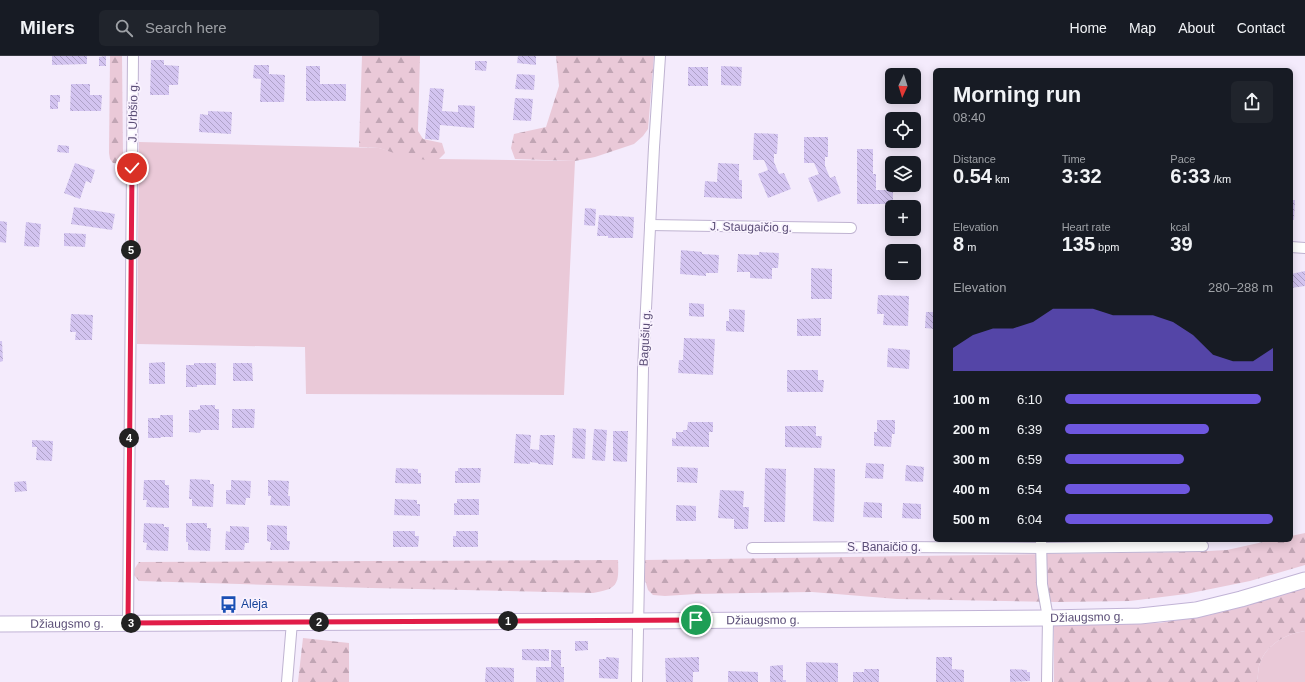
<!DOCTYPE html>
<meta charset="utf-8">
<style>
body{margin:0;font-family:Helvetica,sans-serif;background:#20242c;color:#f1f3f6;height:100vh;display:flex;flex-direction:column;font-size:15px;white-space:nowrap}
*{box-sizing:border-box;margin:0}
p{font-size:13px;color:#9ea1a6}
.icon{flex:none;width:22px;height:22px;fill:none;stroke:currentColor;stroke-width:2;stroke-linecap:round;stroke-linejoin:round}
.map{position:relative;flex:1;overflow:hidden}
.panel{position:absolute;left:933px;top:12px;width:360px;height:474px;display:flex;flex-direction:column;background:#171b24;border-radius:6px;box-shadow:0 2px 10px #0003}
.panel>*{flex:none}
.needle{width:26px;rotate:184deg}
.fabs{position:absolute;left:885px;top:12px;display:grid;gap:8px}
.fabs a{display:grid;place-items:center;width:36px;height:36px;border-radius:6px;background:#171b24;box-shadow:0 2px 10px #0003;font-size:20px}
.pin{position:absolute;display:grid;place-items:center;width:34px;height:34px;color:#fff;margin:-17px;border:2px solid #fff;border-radius:50%;box-shadow:0 1px 4px #0007}
.km{position:absolute;width:20px;height:20px;margin:-10px;border-radius:50%;background:#222;color:#fff;font-size:11px;line-height:20px;text-align:center}
.round{display:grid;place-items:center;flex:none;width:42px;height:42px;border-radius:6px;background:#20242c}
.overview{display:flex;align-items:center;justify-content:space-between;height:68px;padding:0 20px}
h1{font-size:22px;font-weight:600;line-height:30px}
.figures{display:grid;grid-template-columns:repeat(3,1fr);gap:6px;height:68px;padding:4px 20px}
.figures div{display:grid;align-content:center}
.figures b{font-size:20px;font-weight:600}
.figures small{font-size:11px;font-weight:400}
.figures p{font-size:11px}
.chart{height:112px;padding:8px 20px}
.chart p{display:flex;justify-content:space-between}
.chart svg{width:100%;height:72px;margin-top:4px;fill:#6e57df;opacity:.7}
ul{padding:0 20px;list-style:none;font-size:13px}
li{display:grid;grid-template-columns:64px 48px 1fr;align-items:center;height:30px}
li i{height:10px;border-radius:5px;background:#6e57df}
header{display:flex;align-items:center;gap:24px;box-sizing:border-box;height:56px;padding:0 20px;background:#171b24;border-bottom:1px solid #363941}
header strong{font-size:19px}
nav{display:flex;gap:22px;margin-inline-start:auto;font-size:14px}
.search{width:280px;height:36px;background:#20242c;display:flex;align-items:center;gap:10px;box-sizing:border-box;padding:0 14px;border-radius:6px;color:#9ea1a6;font-size:15px}
.map>svg:first-child{display:block}
.green{fill:#eac9d8}
.forest{fill:url(#forest-firs)}
.building{fill:url(#building-back-hatch)}
.lines{fill:none;stroke-linecap:round;stroke-linejoin:round}
.street-casing{stroke:#bfb3d1;stroke-width:12}
.secondary-casing{stroke:#c1b3d6;stroke-width:17}
.street{stroke:#fff;stroke-width:10}
.secondary{stroke:#fff;stroke-width:15}
.route-casing{stroke:#fff;stroke-width:8}
.route{stroke:#e11d48;stroke-width:5}
.labels{text-anchor:middle;dominant-baseline:central;stroke-width:3.5;stroke-linejoin:round;paint-order:stroke}
.street-label{font-size:12px;fill:#5b4e77;stroke:#f9f2fe}
.transit-label{font-size:12px;fill:#164399;stroke:#f9f2fe;text-anchor:start}
</style>
<header>
<strong>Milers</strong>
<div class="search"><svg class="icon" aria-label="search" viewBox="0 0 24 24"><circle cx="10" cy="10" r="6"/><path d="M15 15l6 6"/></svg>Search here</div>
<nav><a>Home</a><a>Map</a><a>About</a><a>Contact</a></nav>
</header>
<div class="map">
<svg width="1305" height="626" viewBox="0 0 1305 626">
<defs>
<pattern id="forest-firs" width="22" height="20" patternUnits="userSpaceOnUse"><rect width="22" height="20" fill="#eac9d8"/><path d="M5 1l3.5 6h-7zM16 11l3.5 6h-7z" fill="#c1a5b4"/></pattern>
<pattern id="building-back-hatch" width="6" height="6" patternUnits="userSpaceOnUse"><rect width="6" height="6" fill="#d3c4f0"/><path d="M-1 5l2 2M0 0l6 6M5-1l2 2" fill="none" stroke="#aea1c7"/></pattern>
</defs>
<rect width="100%" height="100%" fill="#f4ebfc"/>
<g class="green">
<path d="M139,86L379,92C399,98 418,104 439,103L575,105L564,339L306,338L305,291L137,288Z"/>
<path d="M1305,575V626H1257C1258,621 1258,615 1259,610C1265,589 1285,578 1305,575Z"/>
</g>
<g class="forest">
<polygon points="110,0 122,0 123,102 119,108 113,107 110,103 109,97"/>
<polygon points="362,0 420,0 418,75 423,83 442,87 445,97 439,103 427,104 406,101 379,92 359,91"/>
<polygon points="556,0 654,0 648,73 643,80 634,88 595,101 575,105 515,103 511,92 514,78 546,71 559,30"/>
<polygon points="1305,477 1305,509 1250,525 1186,538 1130,545 1056,546 897,543 812,536 696,538 665,540 653,539 648,534 645,524 645,504 1190,496 1227,494 1272,484 1291,484 1291,480"/>
<path d="M618,504C619,528 618,533 593,537L372,532L139,525L134,519L135,512L139,506Z"/>
<path d="M1305,532V575C1285,578 1265,589 1259,610C1258,615 1258,621 1257,626H1054V570L1159,567L1210,559Z"/>
<polygon points="303,582 349,587 349,626 298,626"/>
</g>
<g class="building">
<polygon points="52,0 87,0 87,8 52,9"/>
<polygon points="106,0 106,10 99,10 99,1"/>
<polygon points="518,0 536,0 536,9 517,7"/>
<polygon points="151,4 164,4 164,9 179,10 178,29 169,29 169,39 150,39"/>
<polygon points="475,5 487,5 486,15 475,14"/>
<polygon points="254,9 269,9 269,18 285,19 284,46 260,46 261,23 253,22"/>
<polygon points="306,10 320,10 320,28 346,28 346,45 306,45"/>
<polygon points="721,10 742,11 741,30 721,29"/>
<rect x="688" y="11" width="20" height="19"/>
<polygon points="517,18 535,19 534,34 515,33"/>
<polygon points="71,28 90,28 90,39 102,39 101,55 70,55"/>
<polygon points="430,32 444,33 442,55 458,56 458,49 475,50 474,72 440,69 439,84 425,83"/>
<polygon points="50,39 60,39 60,46 58,46 58,53 50,53"/>
<polygon points="515,42 533,43 531,65 513,64"/>
<polygon points="208,55 232,56 231,78 199,76 200,58 208,59"/>
<polygon points="754,77 778,78 777,98 774,98 774,106 779,118 784,117 791,133 768,142 758,118 768,114 764,104 753,104"/>
<polygon points="804,81 828,81 828,101 825,101 825,110 830,122 835,120 841,137 818,146 808,122 819,118 814,107 804,107"/>
<polygon points="58,89 69,90 69,97 57,96"/>
<polygon points="857,93 873,93 873,118 876,118 876,134 893,134 893,148 857,148"/>
<polygon points="75,107 95,114 91,127 86,125 80,143 64,137"/>
<polygon points="718,107 739,108 739,124 742,124 742,143 704,141 705,125 717,126"/>
<polygon points="1291,144 1295,144 1294,164 1291,164"/>
<polygon points="74,151 115,158 112,174 71,168"/>
<polygon points="585,152 596,153 595,170 584,169"/>
<polygon points="599,159 634,161 633,182 608,182 608,180 597,180"/>
<polygon points="0,165 7,166 6,187 0,186"/>
<polygon points="26,166 41,168 39,191 24,190"/>
<polygon points="64,177 86,178 85,191 64,190"/>
<polygon points="681,194 702,196 702,198 719,199 718,217 706,217 706,220 680,218"/>
<polygon points="759,196 779,197 778,212 772,212 772,223 750,222 750,216 737,216 738,198 759,199"/>
<polygon points="811,212 832,213 832,243 811,243"/>
<polygon points="1305,215 1305,230 1291,232 1291,218"/>
<polygon points="878,239 909,240 908,270 883,269 884,258 877,258"/>
<polygon points="689,247 704,248 704,261 689,260"/>
<polygon points="729,253 745,254 744,276 726,275 726,265 729,265"/>
<polygon points="926,256 935,256 935,273 925,272"/>
<polygon points="71,258 93,259 92,284 75,284 76,276 70,276"/>
<polygon points="821,262 821,280 797,280 797,263"/>
<polygon points="684,282 715,283 713,319 678,317 679,304 683,304"/>
<polygon points="0,285 2,285 3,305 0,306"/>
<polygon points="888,292 910,294 909,313 887,311"/>
<polygon points="165,306 165,328 149,328 149,307"/>
<polygon points="194,307 216,307 216,329 197,329 197,331 186,331 186,309 194,309"/>
<polygon points="233,307 252,307 253,325 233,325"/>
<polygon points="787,314 818,314 818,324 824,324 823,336 787,336"/>
<polygon points="200,349 215,349 215,353 219,353 219,374 201,374 200,377 189,376 189,354 198,354 198,353 200,353"/>
<polygon points="232,353 255,353 254,372 232,372"/>
<polygon points="160,359 173,359 173,381 161,381 161,382 148,382 148,362 160,362"/>
<polygon points="877,364 895,364 895,378 892,378 891,391 874,390 874,376 877,376"/>
<polygon points="688,366 713,366 713,376 709,376 709,391 672,390 672,382 676,383 676,376 683,376 683,374 687,374"/>
<polygon points="785,370 816,370 816,380 822,380 821,392 785,391"/>
<polygon points="573,372 586,373 585,403 572,402"/>
<polygon points="594,373 607,374 605,405 592,404"/>
<polygon points="613,375 628,375 627,406 613,405"/>
<polygon points="516,378 531,379 530,393 539,394 540,379 555,379 553,409 538,408 538,407 530,406 530,408 514,407"/>
<polygon points="32,384 53,385 52,405 36,404 37,391 32,391"/>
<polygon points="866,407 884,408 883,423 865,422"/>
<polygon points="906,409 924,411 923,426 905,425"/>
<polygon points="677,411 698,412 697,427 677,426"/>
<polygon points="396,412 418,413 418,417 421,417 421,428 395,427"/>
<polygon points="458,412 481,412 480,427 455,427 455,415 458,415"/>
<polygon points="765,412 786,413 785,466 764,466"/>
<polygon points="814,412 835,413 834,466 813,465"/>
<polygon points="190,423 210,424 210,428 214,428 213,451 192,450 192,443 189,443"/>
<polygon points="144,424 165,424 165,429 169,429 169,452 146,451 147,444 143,444"/>
<polygon points="231,424 251,425 250,442 246,442 245,449 226,448 226,434 231,434"/>
<polygon points="268,424 289,425 288,440 290,440 290,450 270,449 271,440 268,440"/>
<polygon points="26,425 27,435 15,436 14,426"/>
<polygon points="720,434 744,435 743,451 749,451 748,473 734,473 734,463 718,462"/>
<polygon points="395,443 417,444 417,448 420,448 420,460 394,459"/>
<polygon points="457,443 479,443 479,459 454,459 454,447 457,447"/>
<polygon points="864,446 882,447 882,462 863,461"/>
<polygon points="903,447 921,448 921,463 902,462"/>
<polygon points="676,449 696,450 696,465 676,465"/>
<polygon points="144,467 164,468 164,471 169,471 168,495 146,494 147,487 143,486"/>
<polygon points="186,467 207,467 207,472 211,472 210,495 188,494 188,486 186,486"/>
<polygon points="267,469 287,470 287,485 290,485 289,494 270,494 271,486 267,485"/>
<polygon points="230,470 249,471 249,487 245,487 244,494 225,494 226,475 230,476"/>
<polygon points="393,475 415,475 415,480 419,480 418,491 393,491"/>
<polygon points="456,475 478,475 478,491 453,491 453,480 456,480"/>
<polygon points="575,585 588,585 588,594 575,595"/>
<polygon points="522,593 549,593 549,605 522,604"/>
<polygon points="551,594 561,594 561,611 564,611 564,626 536,626 536,611 551,611"/>
<polygon points="606,601 619,602 618,623 599,622 599,603 606,603"/>
<polygon points="699,601 699,616 693,616 693,626 666,626 665,602"/>
<polygon points="936,601 952,601 952,613 964,614 964,626 936,626"/>
<polygon points="806,606 838,607 838,626 806,626"/>
<polygon points="783,609 783,624 786,624 786,626 770,626 770,610"/>
<polygon points="486,611 514,612 514,626 485,626"/>
<polygon points="864,613 879,613 879,626 853,626 853,616 864,616"/>
<polygon points="1010,613 1027,614 1027,616 1030,616 1030,625 1010,626"/>
<polygon points="728,615 758,616 758,626 728,626"/>
</g>
<g class="lines">
<defs>
<g id="street">
<polyline points="650,169 851,172"/>
<polyline points="1291,191 1305,192"/>
<polyline points="1041,484 1042,528 1048,562 1047,626"/>
<polyline points="752,492 893,491 1041,492 1203,490"/>
<polyline points="128,567 133,0"/>
<polyline points="287,626 292,566"/>
<polyline points="637,626 643,313 654,91 660,0"/>
</g>
<g id="secondary">
<path id="s1" d="M0,568L637,565L1048,562L1140,560L1196,554L1241,543L1305,524"/>
</g>
</defs>
<use href="#street" class="street-casing"/>
<use href="#secondary" class="secondary-casing"/>
<use href="#street" class="street"/>
<use href="#secondary" class="secondary"/>
</g>
<g class="lines">
<defs>
<polyline id="route" points="132,112 128,567 696,564"/>
</defs>
<use href="#route" class="route-casing"/>
<use href="#route" class="route"/>
</g>
<defs>
<symbol id="bus-bare" viewBox="-9 -9 18 18"><path d="M-5-6H5V4H4V6H2V4H-2V6H-4V4H-5ZM-3.5-4V0h7V-4ZM-3.5 1.2v1.5H-2V1.2ZM2 1.2v1.5H3.5V1.2Z" fill="#1a4fb4" stroke="#f9f2fe" stroke-width="2.5" paint-order="stroke"/></symbol>
</defs>
<g fill-rule="evenodd">
<use href="#bus-bare" x="216" y="536" width="25" height="25"/>
</g>
<g class="labels">
<g class="street-label">
<text transform="translate(133 56) rotate(-89)">J. Urbšio g.</text>
<text transform="translate(751 171) rotate(1)">J. Staugaičio g.</text>
<text transform="translate(645 282) rotate(-87)">Bagušių g.</text>
<text x="884" y="491">S. Banaičio g.</text>
<text stroke="none"><textPath href="#s1" startOffset="1087">Džiaugsmo g.</textPath></text>
<text stroke="none"><textPath href="#s1" startOffset="763">Džiaugsmo g.</textPath></text>
<text stroke="none"><textPath href="#s1" startOffset="67">Džiaugsmo g.</textPath></text>
</g>
<g class="transit-label">
<text x="241" y="548">Alėja</text>
</g>
</g>
</svg>
<div class="fabs">
<a><svg class="needle" viewBox="-14 -14 28 28"><path d="M0-13l5 13h-10z" fill="#e53935"/><path d="M0 13l5-13h-10z" fill="#9ea1a6"/></svg></a>
<a><svg class="icon" aria-label="locate" viewBox="0 0 24 24"><circle cx="12" cy="12" r="6"/><path d="M12 2v4M12 18v4M2 12h4M18 12h4"/></svg></a>
<a><svg class="icon" aria-label="layers" viewBox="0 0 24 24"><path d="M12 4l9 5-9 5-9-5zM3 14l9 5 9-5"/></svg></a>
<a>+</a>
<a>−</a>
</div>
<div class="pin" style="left:696px;top:564px;background:#1e9e55"><svg class="icon" aria-label="arrive" viewBox="0 0 24 24"><path d="M6 21V4h12l-3 4 3 4H6"/></svg></div>
<div class="pin" style="left:132px;top:112px;background:#d93025"><svg class="icon" aria-label="check" viewBox="0 0 24 24"><path d="M5 12l5 5 9-10"/></svg></div>
<b class="km" style="left:508px;top:565px">1</b>
<b class="km" style="left:319px;top:566px">2</b>
<b class="km" style="left:131px;top:567px">3</b>
<b class="km" style="left:129px;top:382px">4</b>
<b class="km" style="left:131px;top:194px">5</b>
<section class="panel">
<div class="overview"><div><h1>Morning run</h1><p>08:40</p></div><a class="round"><svg class="icon" aria-label="share" viewBox="0 0 24 24"><path d="M12 15V3M7 8l5-5 5 5M5 13v7h14v-7"/></svg></a></div>
<div class="figures">
<div><p>Distance</p><b>0.54<small> km</small></b></div>
<div><p>Time</p><b>3:32</b></div>
<div><p>Pace</p><b>6:33<small> /km</small></b></div>
</div>
<div class="figures">
<div><p>Elevation</p><b>8<small> m</small></b></div>
<div><p>Heart rate</p><b>135<small> bpm</small></b></div>
<div><p>kcal</p><b>39</b></div>
</div>
<div class="chart"><p><span>Elevation</span>280–288 m</p>
<svg viewBox="0 0 160 44" preserveAspectRatio="none"><path d="M0 44V30L10 22L20 18L30 18L40 14L50 6L60 6L70 6L80 10L90 10L100 10L110 14L120 22L130 34L140 38L150 38L160 30V44z"/></svg>
</div>
<ul>
<li><b>100 m</b>6:10<i style="width:94%"></i></li>
<li><b>200 m</b>6:39<i style="width:69%"></i></li>
<li><b>300 m</b>6:59<i style="width:57%"></i></li>
<li><b>400 m</b>6:54<i style="width:60%"></i></li>
<li><b>500 m</b>6:04<i style="width:100%"></i></li>
</ul>
</section>
</div>
